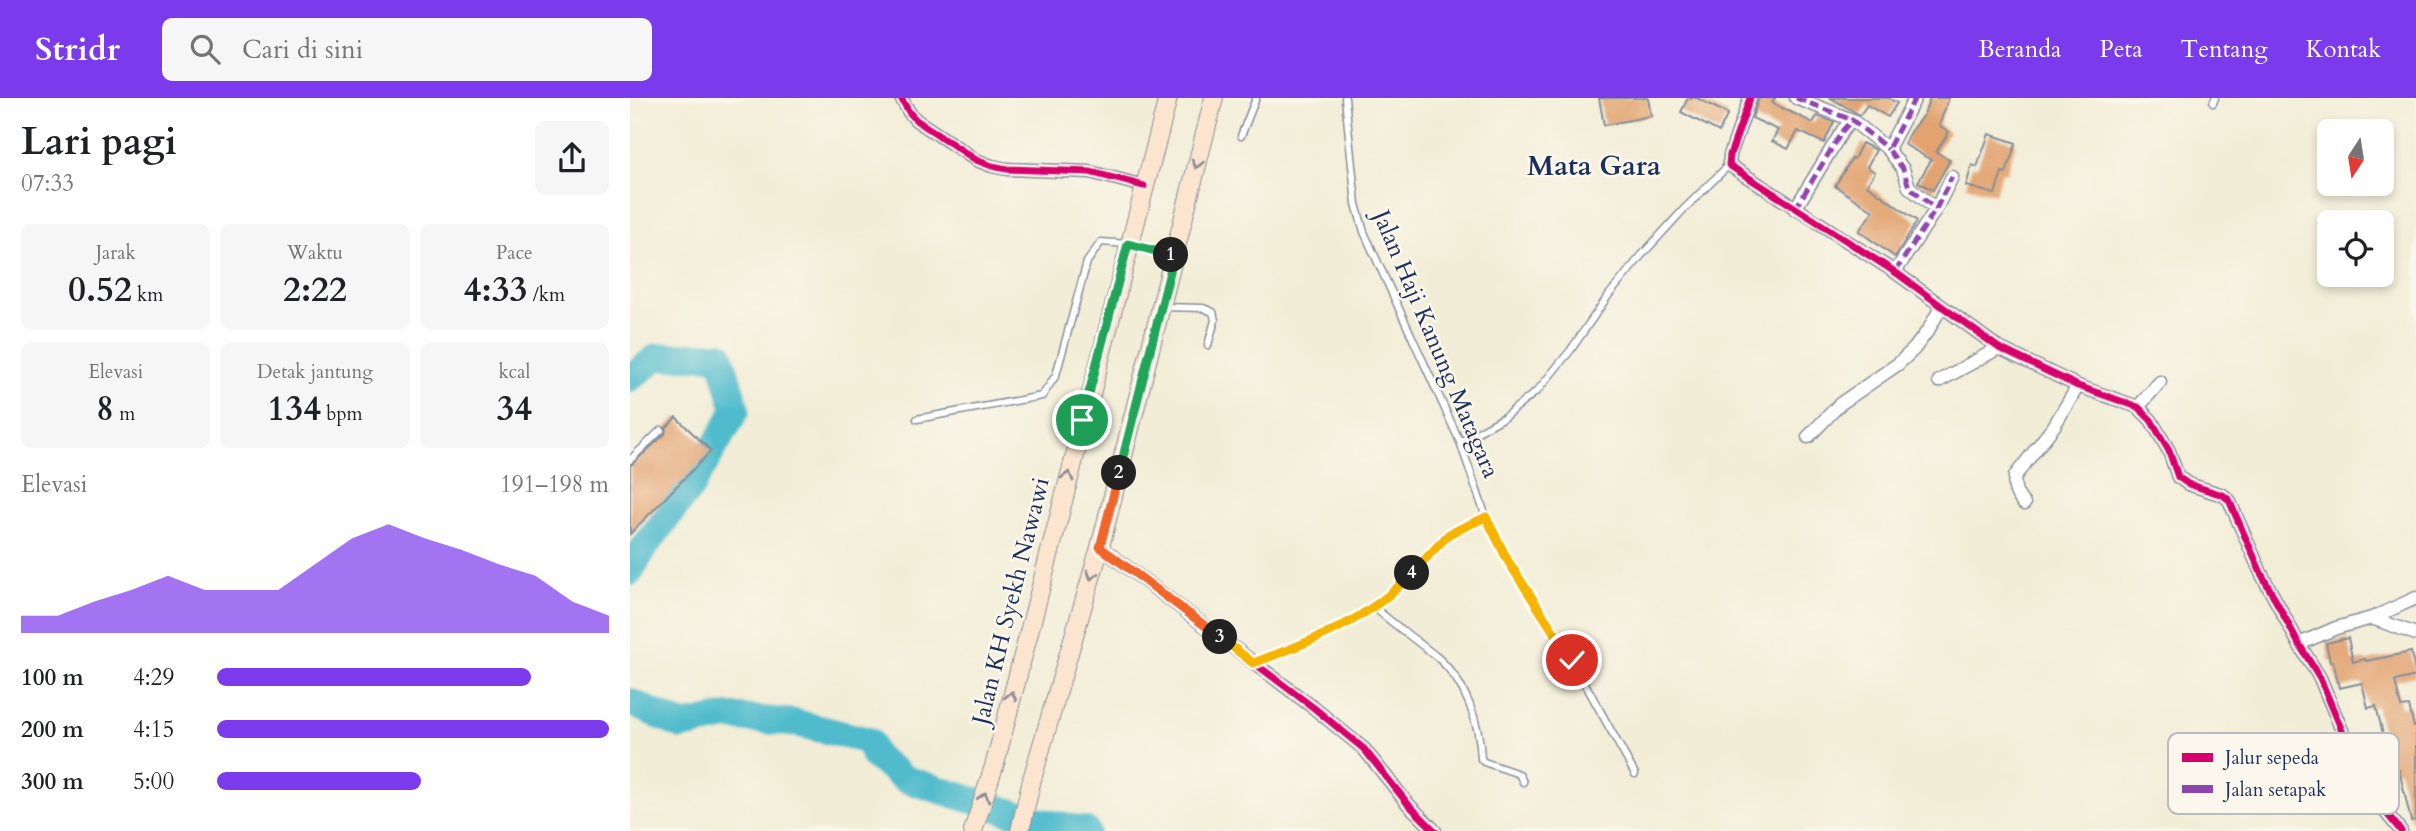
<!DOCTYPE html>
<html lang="id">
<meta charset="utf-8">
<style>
body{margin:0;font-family:Cardo,serif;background:#f6f6f6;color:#202124;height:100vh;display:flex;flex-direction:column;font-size:26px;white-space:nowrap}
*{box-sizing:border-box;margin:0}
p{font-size:23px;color:#757577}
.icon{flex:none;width:38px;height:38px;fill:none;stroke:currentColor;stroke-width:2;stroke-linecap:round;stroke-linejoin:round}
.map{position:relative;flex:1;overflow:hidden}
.drawer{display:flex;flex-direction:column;background:#fff;width:630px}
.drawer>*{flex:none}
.needle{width:46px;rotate:192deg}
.tools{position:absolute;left:1687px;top:21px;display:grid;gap:14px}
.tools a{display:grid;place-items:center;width:77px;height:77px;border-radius:10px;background:#fff;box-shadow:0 4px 10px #0003;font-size:35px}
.pin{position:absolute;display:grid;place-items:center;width:60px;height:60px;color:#fff;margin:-30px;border:4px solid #fff;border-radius:50%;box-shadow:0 2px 7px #0007}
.km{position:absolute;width:35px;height:35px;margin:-18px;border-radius:50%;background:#222;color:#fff;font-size:19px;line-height:35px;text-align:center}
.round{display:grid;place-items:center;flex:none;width:74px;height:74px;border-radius:10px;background:#f6f6f6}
.headline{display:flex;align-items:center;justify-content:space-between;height:119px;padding:0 21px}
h1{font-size:38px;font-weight:600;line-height:52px}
.figures{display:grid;grid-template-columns:repeat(3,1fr);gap:10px;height:119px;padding:7px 21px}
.figures div{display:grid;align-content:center;border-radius:10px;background:#f6f6f6;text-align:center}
.figures b{font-size:35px;font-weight:600}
.figures small{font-size:19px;font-weight:400}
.figures p{font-size:19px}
.chart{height:196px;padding:14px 21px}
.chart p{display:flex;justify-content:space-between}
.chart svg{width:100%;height:126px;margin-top:7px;fill:#7c3aed;opacity:.7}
ul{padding:0 21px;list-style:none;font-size:23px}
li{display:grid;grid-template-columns:112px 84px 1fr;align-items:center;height:52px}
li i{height:18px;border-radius:9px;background:#7c3aed}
header{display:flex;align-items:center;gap:42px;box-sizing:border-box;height:98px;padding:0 35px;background:#7c3aed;color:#fff}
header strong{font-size:33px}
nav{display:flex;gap:38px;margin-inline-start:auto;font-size:24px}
.search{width:490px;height:63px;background:#f6f6f6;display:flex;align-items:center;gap:18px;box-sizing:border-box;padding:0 24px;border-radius:10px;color:#757577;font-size:26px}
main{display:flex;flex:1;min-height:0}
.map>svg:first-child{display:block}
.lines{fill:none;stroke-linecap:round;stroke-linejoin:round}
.river{stroke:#50bbcc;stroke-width:28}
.building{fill:#e2a370}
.lane-casing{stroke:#868e9a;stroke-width:9}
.street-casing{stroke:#868e9a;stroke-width:15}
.secondary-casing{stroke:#868e9a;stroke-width:20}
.lane{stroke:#fff;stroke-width:6}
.street{stroke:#fff;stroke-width:12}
.secondary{stroke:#fbe5cf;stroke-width:18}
.quiet{stroke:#8e44ad;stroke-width:5;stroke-dasharray:10 5;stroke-linecap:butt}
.cycleway-casing{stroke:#fbf7ec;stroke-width:11}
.cycleway{stroke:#d6006c;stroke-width:7}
.oneway{stroke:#8b8a96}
.split-1-casing{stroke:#fff;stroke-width:14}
.split-2-casing{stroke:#fff;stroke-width:14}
.split-3-casing{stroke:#fff;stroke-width:14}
.split-4-casing{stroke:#fff;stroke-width:14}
.split-5-casing{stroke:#fff;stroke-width:14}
.split-1{stroke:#22a559;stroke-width:9}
.split-2{stroke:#22a559;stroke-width:9}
.split-3{stroke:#f0652b;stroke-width:9}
.split-4{stroke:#f5b400;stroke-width:9}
.split-5{stroke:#f5b400;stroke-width:9}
.labels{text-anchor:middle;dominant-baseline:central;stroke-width:5;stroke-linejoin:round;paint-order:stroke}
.street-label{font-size:24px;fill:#1b2f5e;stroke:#fbf7ec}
.quarter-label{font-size:28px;font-weight:bold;fill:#1b2f5e;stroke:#fbf7ec}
.key{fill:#fbf7ec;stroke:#b8bbc1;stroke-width:2}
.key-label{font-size:19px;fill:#1b2f5e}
</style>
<header>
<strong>Stridr</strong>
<div class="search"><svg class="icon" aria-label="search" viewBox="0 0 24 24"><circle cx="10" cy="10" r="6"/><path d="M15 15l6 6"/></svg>Cari di sini</div>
<nav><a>Beranda</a><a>Peta</a><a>Tentang</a><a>Kontak</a></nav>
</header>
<main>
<section class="drawer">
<div class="headline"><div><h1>Lari pagi</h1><p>07:33</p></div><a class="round"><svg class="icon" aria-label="share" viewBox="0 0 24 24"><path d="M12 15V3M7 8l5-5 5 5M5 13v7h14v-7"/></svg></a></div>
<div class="figures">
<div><p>Jarak</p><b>0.52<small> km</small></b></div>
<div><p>Waktu</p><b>2:22</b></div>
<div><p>Pace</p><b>4:33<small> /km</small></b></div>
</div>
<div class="figures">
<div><p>Elevasi</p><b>8<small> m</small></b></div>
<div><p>Detak jantung</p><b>134<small> bpm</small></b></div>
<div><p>kcal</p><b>34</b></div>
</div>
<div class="chart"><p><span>Elevasi</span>191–198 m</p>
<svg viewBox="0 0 160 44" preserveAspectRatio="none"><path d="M0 44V38L10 38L20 33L30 29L40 24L50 29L60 29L70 29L80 20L90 11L100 6L110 11L120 15L130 20L140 24L150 33L160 38V44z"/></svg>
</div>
<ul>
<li><b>100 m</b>4:29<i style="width:80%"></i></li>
<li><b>200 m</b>4:15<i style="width:100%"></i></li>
<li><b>300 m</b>5:00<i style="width:52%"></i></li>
</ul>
</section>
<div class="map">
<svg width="1786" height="733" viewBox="0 0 1786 733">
<rect width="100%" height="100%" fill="#fbf7ec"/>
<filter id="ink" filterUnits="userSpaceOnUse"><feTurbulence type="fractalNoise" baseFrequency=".0143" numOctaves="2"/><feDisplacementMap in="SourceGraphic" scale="14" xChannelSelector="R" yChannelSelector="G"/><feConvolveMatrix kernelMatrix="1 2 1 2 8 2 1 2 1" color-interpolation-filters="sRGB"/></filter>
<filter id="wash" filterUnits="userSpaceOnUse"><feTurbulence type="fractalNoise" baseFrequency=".00686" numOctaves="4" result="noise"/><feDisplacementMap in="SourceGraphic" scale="28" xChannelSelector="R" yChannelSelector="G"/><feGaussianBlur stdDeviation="1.57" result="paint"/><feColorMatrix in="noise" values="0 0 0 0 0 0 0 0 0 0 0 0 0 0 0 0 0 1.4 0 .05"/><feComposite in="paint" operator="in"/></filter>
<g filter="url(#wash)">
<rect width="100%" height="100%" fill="#f2edd6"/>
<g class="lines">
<g class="river">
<polyline points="0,280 27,259 90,257 106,312 62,387 13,451 0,474"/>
<polyline points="0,604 52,628 98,619 166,625 239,643 244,658 275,681 412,724 456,733"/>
</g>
</g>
<g id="blocks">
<g class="building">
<polygon points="969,0 1018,0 1021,18 974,27"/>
<polygon points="1058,0 1067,0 1098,16 1089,34 1051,14"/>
<polygon points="1129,0 1145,0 1142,5 1183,25 1187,18 1204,24 1194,45 1168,33 1158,51 1142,43 1148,32 1122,20"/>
<polygon points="1201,0 1258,0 1267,5 1258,19 1237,7 1230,17"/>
<polygon points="1300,0 1319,0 1309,27 1319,34 1306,54 1320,62 1303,92 1288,84 1301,62 1274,46 1280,34 1294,16"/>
<polygon points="1359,36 1386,45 1376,75 1372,74 1365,96 1336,88 1342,67 1347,69"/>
<polygon points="1232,45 1246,52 1237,69 1245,74 1237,87 1287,123 1265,159 1229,133 1243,113 1205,88 1222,60 1224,61"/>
<polygon points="46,319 81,353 0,436 0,368 35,336 36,330"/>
<polygon points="1718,540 1723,564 1735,561 1736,563 1781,554 1786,578 1765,583 1771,609 1779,608 1784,629 1786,628 1786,722 1781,723 1769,672 1760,674 1750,637 1753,636 1746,608 1738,610 1732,585 1709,590 1703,563 1700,564 1696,545"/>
</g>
</g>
</g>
<g filter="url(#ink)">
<use href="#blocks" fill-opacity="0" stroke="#868e9a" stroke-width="2"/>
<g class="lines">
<defs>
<g id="lane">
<polyline points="715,0 726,106 734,134 830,344 856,419 878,463 942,562 1005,676"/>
<polyline points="1583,5 1585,0"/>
<polyline points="611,38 626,0"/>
<polyline points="533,209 573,210 583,214 585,222 578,247"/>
<polyline points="287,321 412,298 426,277 457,164 471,144 498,146 541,157"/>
<polyline points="830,344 873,320 907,293 940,253 978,198 1011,158 1054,111 1099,67"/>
<polyline points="0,362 31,332"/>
<path d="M744,509C764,527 786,542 807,559C835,583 850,625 851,661L854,664L889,676L893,684"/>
<polyline points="624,564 681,544 734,517 771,487 819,436 856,419"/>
</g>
<g id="street">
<polyline points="271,0 279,14 286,22 346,62 362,68 377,71 460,74 514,88"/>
<polyline points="1120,0 1100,57 1099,67 1265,174 1369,250 1448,288 1508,309 1521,322 1539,353 1548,379 1558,386 1593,397 1599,402 1631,475 1669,546 1690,580 1736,690 1771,733"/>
<polyline points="1166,0 1222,22"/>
<polyline points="1285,0 1258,51 1273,71 1279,89 1306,111"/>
<polyline points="1165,111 1213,32 1222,22 1258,51"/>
<polyline points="1265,174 1306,111 1322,79"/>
<polyline points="1309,283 1369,250"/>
<polyline points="1508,309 1530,284"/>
<polyline points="1178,339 1210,306 1268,266 1284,251 1299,231 1311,209"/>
<path d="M1394,406C1386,397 1383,390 1385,378L1424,328L1448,288"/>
<polyline points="470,449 684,610 734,651 778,706 805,733"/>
<polyline points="1742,520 1786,500"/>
<polyline points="1669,546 1706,530 1742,520 1786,536"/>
<polyline points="1672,706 1715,699 1736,690"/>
</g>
<g id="secondary">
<polyline points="343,733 365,665 538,0"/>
<polyline points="390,733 402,681 470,449 584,0"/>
</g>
</defs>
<use href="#lane" class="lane-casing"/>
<use href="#street" class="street-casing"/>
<use href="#secondary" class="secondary-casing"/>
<use href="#lane" class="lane"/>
<use href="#street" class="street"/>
<use href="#secondary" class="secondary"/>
<g class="quiet">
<polyline points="1166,0 1222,22"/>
<polyline points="1285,0 1258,51 1273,71 1279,89 1306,111"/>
<polyline points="1165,111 1213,32 1222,22 1258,51"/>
<polyline points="1265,174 1306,111 1322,79"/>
<polyline points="1672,706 1715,699 1736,690"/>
</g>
<defs>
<g id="cycleway">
<polyline points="271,0 279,14 286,22 346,62 362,68 377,71 460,74 514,88"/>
<polyline points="1120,0 1100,57 1099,67 1265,174 1369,250 1448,288 1508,309 1521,322 1539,353 1548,379 1558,386 1593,397 1599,402 1631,475 1669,546 1690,580 1736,690 1771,733"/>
<polyline points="470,449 684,610 734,651 778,706 805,733"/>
</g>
</defs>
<use href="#cycleway" class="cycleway-casing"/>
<use href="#cycleway" class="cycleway"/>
</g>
<defs><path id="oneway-chevron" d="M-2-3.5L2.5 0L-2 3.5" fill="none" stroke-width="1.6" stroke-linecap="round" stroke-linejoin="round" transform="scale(1.75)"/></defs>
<g class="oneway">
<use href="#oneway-chevron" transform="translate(567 66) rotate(105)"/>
<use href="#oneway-chevron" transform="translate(438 378) rotate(-75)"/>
<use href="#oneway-chevron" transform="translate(462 477) rotate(106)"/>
<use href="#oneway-chevron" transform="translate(381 598) rotate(-77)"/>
<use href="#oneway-chevron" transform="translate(354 699) rotate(-73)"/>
</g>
</g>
<g class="lines" filter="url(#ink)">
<defs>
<polyline id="split-1" points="452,322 498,146 541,157"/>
<polyline id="split-2" points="489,375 544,158 541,157"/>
<polyline id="split-3" points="489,375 470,449 590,539"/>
<path id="split-4" d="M590,539L623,565C683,543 738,523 782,475"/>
<polyline id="split-5" points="782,475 819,436 856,419 878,463 942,562"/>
</defs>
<use href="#split-1" class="split-1-casing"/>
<use href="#split-2" class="split-2-casing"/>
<use href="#split-3" class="split-3-casing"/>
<use href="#split-4" class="split-4-casing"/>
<use href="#split-5" class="split-5-casing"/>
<use href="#split-1" class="split-1"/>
<use href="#split-2" class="split-2"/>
<use href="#split-3" class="split-3"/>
<use href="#split-4" class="split-4"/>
<use href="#split-5" class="split-5"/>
</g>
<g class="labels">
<g class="street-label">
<text transform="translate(806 246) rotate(67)">Jalan Haji Kanung Matagara</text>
<text transform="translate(381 503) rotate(-76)">Jalan KH Syekh Nawawi</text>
</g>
<g class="quarter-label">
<text x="964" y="68">Mata Gara</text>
</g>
</g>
<rect x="1538" y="635" width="231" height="81" rx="10" class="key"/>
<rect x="1552" y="655" width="31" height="9" fill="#d6006c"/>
<rect x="1552" y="687" width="31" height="8" fill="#8e44ad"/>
<g class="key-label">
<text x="1595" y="666">Jalur sepeda</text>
<text x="1595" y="698">Jalan setapak</text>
</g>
</svg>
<div class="tools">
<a><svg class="needle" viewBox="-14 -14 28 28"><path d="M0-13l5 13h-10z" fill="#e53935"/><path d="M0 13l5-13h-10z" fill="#757577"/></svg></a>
<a><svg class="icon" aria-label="locate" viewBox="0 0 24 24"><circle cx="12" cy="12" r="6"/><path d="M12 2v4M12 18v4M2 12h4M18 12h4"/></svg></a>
</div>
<div class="pin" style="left:452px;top:322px;background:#1e9e55"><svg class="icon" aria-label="arrive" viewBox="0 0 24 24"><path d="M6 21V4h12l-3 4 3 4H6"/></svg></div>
<div class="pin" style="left:942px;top:562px;background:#d93025"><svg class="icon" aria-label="check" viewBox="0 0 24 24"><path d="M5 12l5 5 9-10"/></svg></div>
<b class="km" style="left:541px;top:157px">1</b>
<b class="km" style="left:489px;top:375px">2</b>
<b class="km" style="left:590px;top:539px">3</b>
<b class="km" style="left:782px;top:475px">4</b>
</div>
</main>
